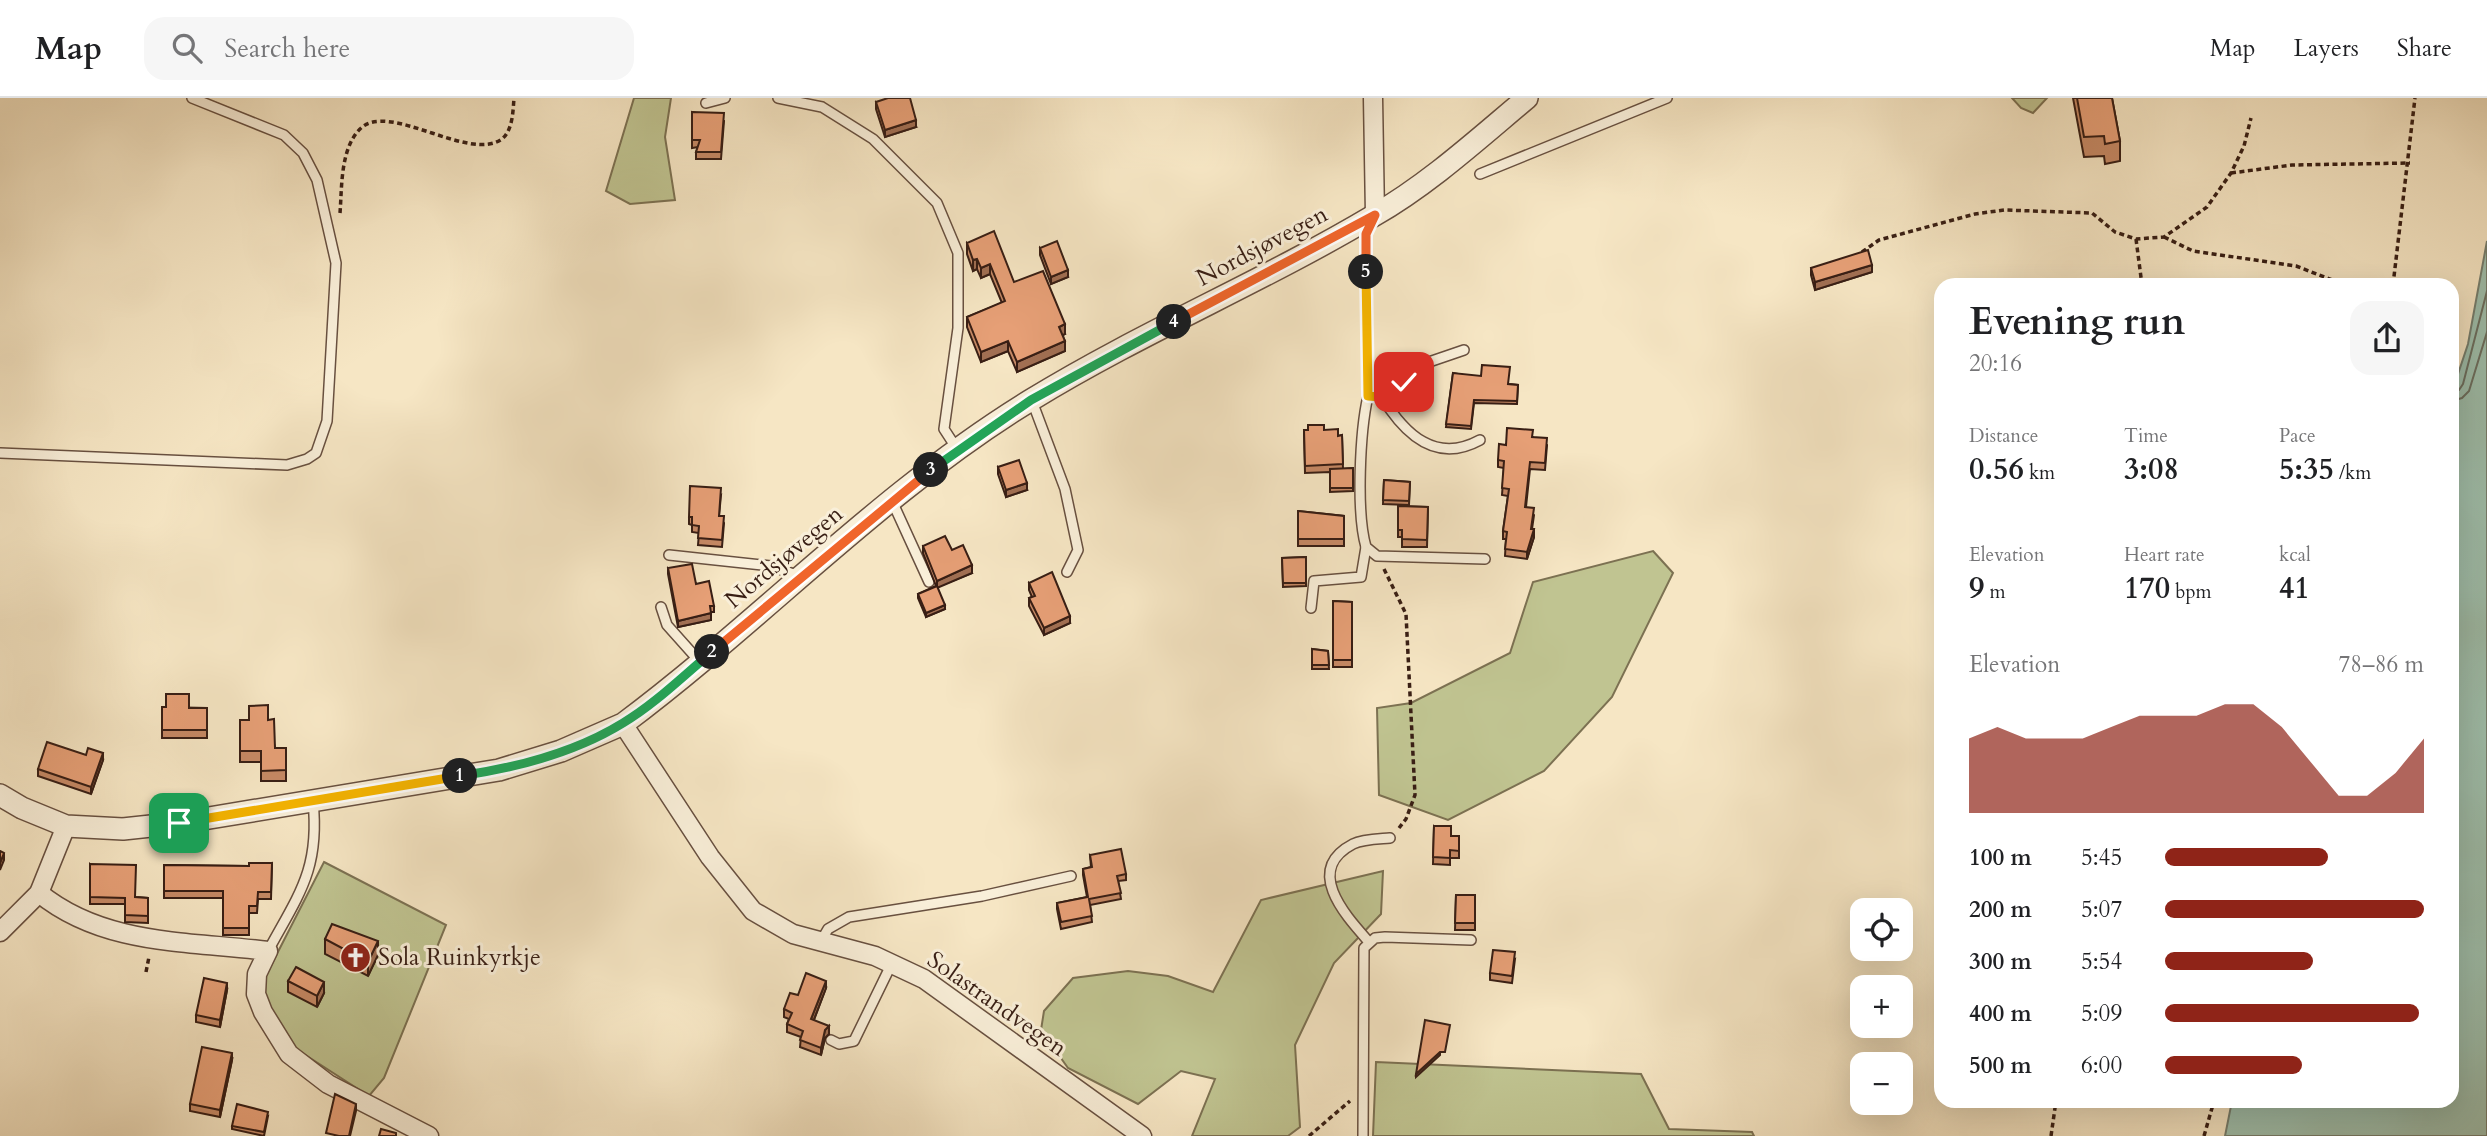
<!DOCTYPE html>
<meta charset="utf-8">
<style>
body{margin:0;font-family:Cardo,serif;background:#f6f6f6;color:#202124;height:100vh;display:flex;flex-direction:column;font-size:26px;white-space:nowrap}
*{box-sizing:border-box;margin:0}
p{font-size:23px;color:#757577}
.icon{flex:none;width:38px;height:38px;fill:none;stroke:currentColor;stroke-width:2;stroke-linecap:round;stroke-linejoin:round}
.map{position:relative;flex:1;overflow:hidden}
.side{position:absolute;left:1934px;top:180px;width:525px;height:830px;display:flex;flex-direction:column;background:#fff;border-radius:21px;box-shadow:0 7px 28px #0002}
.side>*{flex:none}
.controls{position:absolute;left:1850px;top:800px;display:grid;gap:14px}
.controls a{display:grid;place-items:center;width:63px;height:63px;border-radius:14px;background:#fff;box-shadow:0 7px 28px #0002;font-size:35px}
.pin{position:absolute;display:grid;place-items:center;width:60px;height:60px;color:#fff;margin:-30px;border-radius:14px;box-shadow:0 4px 10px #0006}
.km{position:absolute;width:35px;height:35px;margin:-18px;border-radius:50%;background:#222;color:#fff;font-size:19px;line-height:35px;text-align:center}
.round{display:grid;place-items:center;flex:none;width:74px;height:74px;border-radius:21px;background:#f6f6f6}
.headline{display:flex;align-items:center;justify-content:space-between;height:119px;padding:0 35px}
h1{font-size:38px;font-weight:700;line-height:52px}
.stats{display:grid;grid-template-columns:repeat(3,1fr);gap:10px;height:119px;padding:7px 35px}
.stats div{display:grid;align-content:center}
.stats b{font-size:30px;font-weight:700}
.stats small{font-size:19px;font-weight:400}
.stats p{font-size:19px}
.chart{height:196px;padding:14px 35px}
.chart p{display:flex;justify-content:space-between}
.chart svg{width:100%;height:126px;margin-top:7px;fill:#8f2418;opacity:.7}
ul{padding:0 35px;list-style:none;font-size:23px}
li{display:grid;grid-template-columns:112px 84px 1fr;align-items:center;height:52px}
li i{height:18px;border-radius:9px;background:#8f2418}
header{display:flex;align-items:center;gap:42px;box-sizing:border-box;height:98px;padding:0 35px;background:#fff;border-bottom:2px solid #e0e0e0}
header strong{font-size:33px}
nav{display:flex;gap:38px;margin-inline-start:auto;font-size:24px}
.search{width:490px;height:63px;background:#f6f6f6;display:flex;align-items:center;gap:18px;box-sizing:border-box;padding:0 24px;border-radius:21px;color:#757577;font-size:26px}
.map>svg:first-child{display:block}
.green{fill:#c0c491;stroke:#7c7152;stroke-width:2}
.water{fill:#9ec0ae;stroke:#757f70;stroke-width:2}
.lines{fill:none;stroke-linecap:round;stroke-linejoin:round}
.shore{stroke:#6b6f61;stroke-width:2}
.service-casing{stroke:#685040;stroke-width:12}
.minor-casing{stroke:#685040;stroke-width:21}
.tertiary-casing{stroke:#685040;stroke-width:24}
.path{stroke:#381e14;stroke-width:3.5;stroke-dasharray:5 3.5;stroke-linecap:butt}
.service{stroke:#f9efd9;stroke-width:9}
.minor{stroke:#f9efd9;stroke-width:18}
.tertiary{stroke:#f9efd9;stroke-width:21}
.wall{fill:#c68965;stroke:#381e14;stroke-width:2}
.shaded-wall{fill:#a16f53;stroke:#381e14;stroke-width:2}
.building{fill:#e69f76;stroke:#381e14;stroke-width:2}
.split-1-casing{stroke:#fff;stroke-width:14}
.split-2-casing{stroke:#fff;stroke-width:14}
.split-3-casing{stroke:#fff;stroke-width:14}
.split-4-casing{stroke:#fff;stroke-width:14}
.split-5-casing{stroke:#fff;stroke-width:14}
.split-6-casing{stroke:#fff;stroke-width:14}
.split-1{stroke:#f5b400;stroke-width:9}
.split-2{stroke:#22a559;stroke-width:9}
.split-3{stroke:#f0652b;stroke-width:9}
.split-4{stroke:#22a559;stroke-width:9}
.split-5{stroke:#f0652b;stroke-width:9}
.split-6{stroke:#f5b400;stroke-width:9}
.labels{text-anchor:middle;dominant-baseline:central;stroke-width:6;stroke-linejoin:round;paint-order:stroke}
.street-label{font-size:24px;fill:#381e14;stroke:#f9efd9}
.poi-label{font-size:24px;fill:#381e14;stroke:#f9efd9;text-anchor:start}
</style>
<header>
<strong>Map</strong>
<div class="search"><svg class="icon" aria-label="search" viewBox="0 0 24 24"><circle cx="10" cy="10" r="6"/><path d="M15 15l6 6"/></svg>Search here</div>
<nav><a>Map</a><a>Layers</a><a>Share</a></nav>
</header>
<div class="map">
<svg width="2487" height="1038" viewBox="0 0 2487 1038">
<rect width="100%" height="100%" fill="#f6e6c4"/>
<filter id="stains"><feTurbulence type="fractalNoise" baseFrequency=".00286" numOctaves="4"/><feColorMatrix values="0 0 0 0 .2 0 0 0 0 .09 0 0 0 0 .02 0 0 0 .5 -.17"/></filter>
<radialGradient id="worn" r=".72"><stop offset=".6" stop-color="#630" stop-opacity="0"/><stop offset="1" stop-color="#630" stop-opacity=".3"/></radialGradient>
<g class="green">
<polygon points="634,0 671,0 665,39 675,102 630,106 606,93"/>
<polygon points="2012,0 2047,0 2033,15 2021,10"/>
<polygon points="1653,453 1673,475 1612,599 1544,673 1448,722 1379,697 1377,610 1411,605 1510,555 1533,484"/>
<polygon points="324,764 446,827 384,980 369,998 293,949 263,898 262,885"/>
<polygon points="1383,773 1381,816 1334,865 1295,947 1300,1029 1288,1038 1192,1038 1215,981 1181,973 1138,1006 1068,970 1041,932 1044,913 1073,880 1128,873 1168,878 1213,894 1261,802"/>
<polygon points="1376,964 1641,976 1669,1031 1752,1034 1754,1038 1373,1038"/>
</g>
<polygon class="water" points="2487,143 2487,1038 2225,1038 2232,1003 2452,1003 2452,294 2468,246"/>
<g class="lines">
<g class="shore">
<polyline points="2452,294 2459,292 2463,286 2487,193"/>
<polyline points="2452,303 2462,300 2469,293 2487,234"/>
</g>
<defs>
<g id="service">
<polyline points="778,0 822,9 873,41 937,105 958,155 958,230 944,331 957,351"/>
<polyline points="706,5 725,0"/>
<polyline points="1480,76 1667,0"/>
<path d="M1372,123L1366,136L1368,298C1360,333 1356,414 1366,449L1377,458L1485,461"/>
<polyline points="1379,299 1393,293 1426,265 1464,252"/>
<path d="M1382,299C1405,337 1436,366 1480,342"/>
<polyline points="1032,303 1065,391 1078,452 1067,474"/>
<polyline points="0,355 287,367 307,361 316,355 327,323 336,165 317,82 303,55 284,37 192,0"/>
<polyline points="892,403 929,484"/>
<polyline points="669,457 771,468 799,478"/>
<polyline points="661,509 667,527 700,564"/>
<polyline points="1311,510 1314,483 1361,479 1366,449"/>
<polyline points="821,843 828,831 849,819 982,798 1071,778"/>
<path d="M1369,844C1346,818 1303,772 1353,746C1363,741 1379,741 1390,740"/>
<path d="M268,853C299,796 320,771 313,703"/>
<polyline points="831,942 839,946 854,943 892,865"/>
<polyline points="1363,1038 1364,850 1375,840 1385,839 1471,842"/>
</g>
<g id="minor">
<polyline points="1373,0 1375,117"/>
<polyline points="623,626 710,759 753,813 793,836 875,858 924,881 1142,1038"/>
<path d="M39,795C104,848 189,843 268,853L257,876L256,896L263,914L289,956L328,986L429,1038"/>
<polyline points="0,834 39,795 66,728"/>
</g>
<path id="tertiary" d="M0,697L22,710L66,728L123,731L179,725L499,672L561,653L623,626C762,522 882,393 1031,302C1142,234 1262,184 1373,118C1429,86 1478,41 1527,0"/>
</defs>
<use href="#service" class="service-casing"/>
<use href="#minor" class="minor-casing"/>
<use href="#tertiary" class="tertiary-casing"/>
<g class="path">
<polyline points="2231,75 2292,67 2410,65"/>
<path d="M340,115C342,90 340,51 360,31C388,2 469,65 502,41C513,32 513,12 514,0"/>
<polyline points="2164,139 2193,153 2296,168 2345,187"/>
<polyline points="2136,141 2142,187"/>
<polyline points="1862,154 1879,142 1975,116 2004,112 2092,115 2115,134 2136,141 2164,139 2207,109 2231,75 2244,48 2251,20"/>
<polyline points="2393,187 2415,0"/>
<polyline points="1384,471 1406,516 1415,697 1406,721 1399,730"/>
<polyline points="146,874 149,859"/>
<polyline points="1309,1038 1350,1003"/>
<polyline points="2051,1038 2056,1003"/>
<polyline points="2204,1038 2214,1003"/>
</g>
<use href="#service" class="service"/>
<use href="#minor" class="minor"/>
<use href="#tertiary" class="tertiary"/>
</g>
<g class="wall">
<polygon points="2073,0 2112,0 2120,43 2120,63 2105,66 2104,58 2084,59"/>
<polygon points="876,4 916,29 885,39 876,11"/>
<polygon points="692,14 724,23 721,61 696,61 696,54 698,49 692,50"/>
<polygon points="967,145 1014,184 1065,236 1063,237 1065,253 1017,274 1008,253 981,264 967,229 967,219 1002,205 990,176 981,180 977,171 973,173 967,156"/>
<polygon points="1040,150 1068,179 1051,186 1040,157"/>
<polygon points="1811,170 1872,174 1815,192 1811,177"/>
<polygon points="1453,275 1509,286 1518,287 1517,306 1474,305 1471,331 1446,329"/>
<polygon points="1304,332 1324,332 1338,338 1342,337 1343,371 1353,370 1353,393 1330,394 1330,374 1305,375"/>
<polygon points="1533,339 1547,347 1545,372 1530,371 1526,409 1534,417 1532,431 1534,439 1527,461 1505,458 1506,441 1503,441 1503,433 1508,398 1502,397 1504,370 1498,369 1498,362 1506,347"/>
<polygon points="998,369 1027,392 1006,399 998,376"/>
<polygon points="1384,382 1410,384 1409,407 1383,406"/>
<polygon points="721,397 719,418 724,425 722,449 698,447 699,435 692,434 692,427 689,426 689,419"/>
<polygon points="1398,408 1428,409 1427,449 1402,449 1402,439 1398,439"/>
<polygon points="1298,413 1344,418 1344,448 1298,448"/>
<polygon points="923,448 952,452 972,475 937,489 945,511 926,519 918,500 918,496 936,488 923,455"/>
<polygon points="1306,459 1306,488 1283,489 1282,460"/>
<polygon points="668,470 696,486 714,508 714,514 711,514 711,522 678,529 668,476"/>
<polygon points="1029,485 1070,525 1044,537 1029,508 1029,500 1032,499 1029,492"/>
<polygon points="1333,503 1352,504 1352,569 1333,569"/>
<polygon points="1312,551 1328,553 1329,571 1312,571"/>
<polygon points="162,609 207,610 207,640 162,640"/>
<polygon points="240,622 268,622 275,650 286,650 286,683 261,683 261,664 240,664"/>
<polygon points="103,662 91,696 38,678 38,671"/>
<polygon points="1434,728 1451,738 1459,738 1459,760 1450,760 1450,767 1433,766"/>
<polygon points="1090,757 1126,776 1126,782 1118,783 1121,801 1090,807 1092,824 1061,831 1057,811 1057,805 1087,799 1083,777 1083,771 1091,769"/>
<polygon points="272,765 271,801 258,801 257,815 249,815 249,837 223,837 223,800 164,800 164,767 249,768"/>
<polygon points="90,766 135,799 148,800 148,825 125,824 125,806 90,806"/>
<polygon points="1456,797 1475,797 1475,832 1455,832"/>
<polygon points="325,841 378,857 368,878 325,856"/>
<polygon points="1515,861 1512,885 1490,882 1490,875"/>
<polygon points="288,883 324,895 317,909 288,894"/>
<polygon points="826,890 814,922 829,936 825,940 821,957 800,949 801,939 787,934 787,926 789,921 784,919 784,911 798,897"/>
<polygon points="227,892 220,929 196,924 196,917"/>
<polygon points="232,962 220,1019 190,1013 190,1006"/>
<polygon points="268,1018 264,1038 232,1031 232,1028"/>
</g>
<g class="shaded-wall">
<polygon points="916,22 916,29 885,39 885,32"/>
<polygon points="977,161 977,171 973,173 973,162"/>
<polygon points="990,166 990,176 981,180 981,170"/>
<polygon points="1872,167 1872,174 1815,192 1815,184"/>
<polygon points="1068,172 1068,179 1051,186 1051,179"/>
<polygon points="1065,226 1065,236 1059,239 1059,229"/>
<polygon points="1008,243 1008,253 981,264 981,254"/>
<polygon points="1065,243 1065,253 1017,274 1017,264"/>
<polygon points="1027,385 1027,392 1006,399 1006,392"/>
<polygon points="1534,431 1534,439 1527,461 1527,454"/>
<polygon points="972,467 972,475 937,490 937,483"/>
<polygon points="945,507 945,511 926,519 926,515"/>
<polygon points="711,515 711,522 678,529 678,523"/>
<polygon points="1070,518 1070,525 1044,537 1044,530"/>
<polygon points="103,655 103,662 91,696 91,689"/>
<polygon points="4,755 4,762 0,772 0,765"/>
<polygon points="378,843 378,857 368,878 368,864"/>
<polygon points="826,883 826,890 811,929 811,921"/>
<polygon points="324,884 324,895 317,909 317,898"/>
<polygon points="227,885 227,892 220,929 220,922"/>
<polygon points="829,928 829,936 825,940 821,957 821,950 825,932"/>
<polygon points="1440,954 1440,957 1416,979 1416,976"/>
<polygon points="232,955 232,962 220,1019 220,1012"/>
<polygon points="356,1006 356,1013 350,1038 349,1038"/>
</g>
<g class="building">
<polygon points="888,0 910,0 916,22 885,32 876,4"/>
<polygon points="2077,0 2112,0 2120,43 2105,46 2104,38 2084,39"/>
<polygon points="692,14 724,15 721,54 696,54 700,42 692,42"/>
<polygon points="994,133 1014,184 1043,173 1065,226 1059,229 1065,243 1017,264 1008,243 981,254 967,219 1005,203 990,166 981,170 977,161 973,162 967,145"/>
<polygon points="1057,143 1068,172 1051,179 1040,150"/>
<polygon points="1868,152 1872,167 1815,184 1811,170"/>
<polygon points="1482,267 1510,269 1508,286 1518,287 1517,303 1474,302 1471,328 1446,326 1453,275 1481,278"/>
<polygon points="1308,327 1324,327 1324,332 1338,331 1338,338 1342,337 1343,366 1305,368 1304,332 1308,332"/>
<polygon points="1507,330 1533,332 1532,339 1547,340 1545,365 1530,364 1525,409 1534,410 1531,431 1534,431 1527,454 1505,451 1507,434 1503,433 1509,391 1502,390 1504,363 1498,362 1499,346 1506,347"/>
<polygon points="1019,362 1027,385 1006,392 998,369"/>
<polygon points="1353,370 1353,390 1330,390 1330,371"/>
<polygon points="1384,382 1410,384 1409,403 1383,402"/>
<polygon points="690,388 721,390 719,418 724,418 722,442 698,440 699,428 692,427 692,419 689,419"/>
<polygon points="1398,408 1428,409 1427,442 1402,441 1402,432 1398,432"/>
<polygon points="1298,413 1344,418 1344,441 1298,441"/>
<polygon points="945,438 952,452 963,447 972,467 937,483 923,448"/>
<polygon points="1306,459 1306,485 1283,485 1282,460"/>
<polygon points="692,466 696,486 709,483 714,508 710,508 711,515 678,523 668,470"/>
<polygon points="1052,474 1070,518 1044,530 1029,500 1035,498 1029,485"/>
<polygon points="937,488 945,507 926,515 918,496"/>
<polygon points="1333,503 1352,504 1352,562 1333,562"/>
<polygon points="1312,551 1328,553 1329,567 1312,567"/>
<polygon points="166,596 189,596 189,610 207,610 207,632 162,632 162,609 166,609"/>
<polygon points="268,607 268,622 274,621 275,650 286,650 286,672 261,673 261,653 240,653 240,622 249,622 249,608"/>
<polygon points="47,644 86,657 88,650 103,655 91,689 38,671"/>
<polygon points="1434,728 1451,728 1451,738 1459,738 1459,753 1450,752 1450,760 1433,759"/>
<polygon points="1121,751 1126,776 1117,778 1121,795 1089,801 1092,818 1061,824 1057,805 1088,799 1083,771 1092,769 1090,757"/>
<polygon points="0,753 4,755 0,765"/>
<polygon points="249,765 272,765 271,794 258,794 257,808 249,808 249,830 223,830 223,793 164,793 164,767 249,768"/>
<polygon points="90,766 136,767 135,799 148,800 148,818 125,817 125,800 90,799"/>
<polygon points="1456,797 1475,797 1475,825 1455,825"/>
<polygon points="332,826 378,843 368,864 325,841"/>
<polygon points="1493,852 1515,854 1512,878 1490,875"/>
<polygon points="296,869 324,884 317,898 288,883"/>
<polygon points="806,875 826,883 811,921 829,928 825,932 821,950 800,942 803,933 787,926 792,915 784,911 790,895 798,897"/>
<polygon points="204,880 227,885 220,922 196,917"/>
<polygon points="1425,922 1450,927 1445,954 1440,954 1416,976"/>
<polygon points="202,949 232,955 220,1012 190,1006"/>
<polygon points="335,996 356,1006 349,1038 339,1038 326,1035"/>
<polygon points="237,1006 268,1014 264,1034 232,1028"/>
<polygon points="381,1031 396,1035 396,1038 379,1038"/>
</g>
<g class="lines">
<defs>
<polyline id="split-1" points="179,725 460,678"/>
<path id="split-2" d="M460,678C515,670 576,654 623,625C655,606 683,578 712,554"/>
<polyline id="split-3" points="712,554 931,372"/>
<polyline id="split-4" points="931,372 1031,302 1174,224"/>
<polyline id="split-5" points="1174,224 1375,117 1366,136 1366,174"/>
<polyline id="split-6" points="1366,174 1368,298 1382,299 1404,284"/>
</defs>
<use href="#split-1" class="split-1-casing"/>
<use href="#split-2" class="split-2-casing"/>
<use href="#split-3" class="split-3-casing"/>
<use href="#split-4" class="split-4-casing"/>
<use href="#split-5" class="split-5-casing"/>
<use href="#split-6" class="split-6-casing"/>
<use href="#split-1" class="split-1"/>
<use href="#split-2" class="split-2"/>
<use href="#split-3" class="split-3"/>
<use href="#split-4" class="split-4"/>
<use href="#split-5" class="split-5"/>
<use href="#split-6" class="split-6"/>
</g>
<defs>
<symbol id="church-disc" viewBox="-11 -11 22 22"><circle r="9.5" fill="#8f2418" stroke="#f9efd9"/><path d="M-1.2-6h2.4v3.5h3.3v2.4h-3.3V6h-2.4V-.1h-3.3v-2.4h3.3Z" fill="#fff"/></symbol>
</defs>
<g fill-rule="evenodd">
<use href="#church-disc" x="338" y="842" width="35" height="35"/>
</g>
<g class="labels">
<g class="street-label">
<text transform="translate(1262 148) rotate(-28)">Nordsjøvegen</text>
<text transform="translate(784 459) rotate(-40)">Nordsjøvegen</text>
<text transform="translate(997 906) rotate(35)">Solastrandvegen</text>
</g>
<g class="poi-label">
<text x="378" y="859">Sola Ruinkyrkje</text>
</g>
</g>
<rect width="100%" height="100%" filter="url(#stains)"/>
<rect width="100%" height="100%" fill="url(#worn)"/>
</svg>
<div class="controls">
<a><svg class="icon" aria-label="locate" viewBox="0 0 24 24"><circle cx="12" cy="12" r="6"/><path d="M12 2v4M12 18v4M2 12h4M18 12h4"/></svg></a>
<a>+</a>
<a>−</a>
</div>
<div class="pin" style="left:179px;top:725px;background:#1e9e55"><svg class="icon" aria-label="arrive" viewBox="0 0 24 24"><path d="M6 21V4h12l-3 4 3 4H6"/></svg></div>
<div class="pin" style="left:1404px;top:284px;background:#d93025"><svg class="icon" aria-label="check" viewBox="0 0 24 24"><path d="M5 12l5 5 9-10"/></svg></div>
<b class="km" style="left:460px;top:678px">1</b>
<b class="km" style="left:712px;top:554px">2</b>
<b class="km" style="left:931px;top:372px">3</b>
<b class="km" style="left:1174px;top:224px">4</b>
<b class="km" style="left:1366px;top:174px">5</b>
<section class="side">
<div class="headline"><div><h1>Evening run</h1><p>20:16</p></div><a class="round"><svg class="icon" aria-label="share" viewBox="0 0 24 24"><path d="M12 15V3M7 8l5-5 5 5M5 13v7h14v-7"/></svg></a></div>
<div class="stats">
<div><p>Distance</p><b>0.56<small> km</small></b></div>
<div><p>Time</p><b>3:08</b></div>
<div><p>Pace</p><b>5:35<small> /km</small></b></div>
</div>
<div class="stats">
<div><p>Elevation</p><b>9<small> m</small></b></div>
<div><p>Heart rate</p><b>170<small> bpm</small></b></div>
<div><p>kcal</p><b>41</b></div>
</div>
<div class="chart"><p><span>Elevation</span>78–86 m</p>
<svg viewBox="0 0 160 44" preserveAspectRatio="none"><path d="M0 44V18L10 14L20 18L30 18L40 18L50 14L60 10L70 10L80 10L90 6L100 6L110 14L120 26L130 38L140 38L150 30L160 18V44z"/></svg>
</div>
<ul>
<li><b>100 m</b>5:45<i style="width:63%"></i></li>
<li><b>200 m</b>5:07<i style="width:100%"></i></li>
<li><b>300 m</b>5:54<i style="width:57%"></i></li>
<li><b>400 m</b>5:09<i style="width:98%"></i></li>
<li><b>500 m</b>6:00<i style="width:53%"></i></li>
</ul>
</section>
</div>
